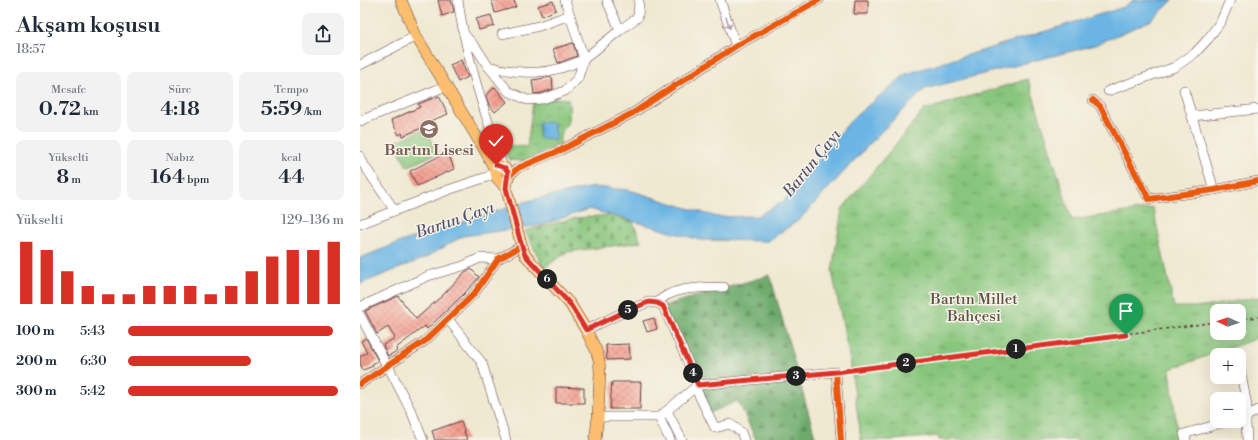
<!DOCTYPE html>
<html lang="tr">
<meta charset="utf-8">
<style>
body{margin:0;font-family:"Libre Bodoni",serif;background:#f2f2f3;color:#1f2937;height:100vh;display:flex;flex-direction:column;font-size:15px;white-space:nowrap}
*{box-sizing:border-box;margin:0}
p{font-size:13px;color:#747a83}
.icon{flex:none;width:22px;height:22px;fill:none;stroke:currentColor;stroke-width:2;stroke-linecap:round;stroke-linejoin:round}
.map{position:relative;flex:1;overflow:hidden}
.drawer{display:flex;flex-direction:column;background:#fff;width:360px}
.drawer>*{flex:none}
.needle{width:26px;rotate:273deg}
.tools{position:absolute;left:850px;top:304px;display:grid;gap:8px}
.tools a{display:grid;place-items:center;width:36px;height:36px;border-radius:8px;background:#fff;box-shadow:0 4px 16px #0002;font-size:20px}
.pin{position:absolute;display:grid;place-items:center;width:34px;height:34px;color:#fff;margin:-41px -17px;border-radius:50% 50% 50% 0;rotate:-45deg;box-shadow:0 0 4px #0007}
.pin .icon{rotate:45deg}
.km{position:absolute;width:20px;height:20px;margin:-10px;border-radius:50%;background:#222;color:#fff;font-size:11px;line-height:20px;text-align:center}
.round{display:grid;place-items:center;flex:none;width:42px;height:42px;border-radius:8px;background:#f2f2f3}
.summary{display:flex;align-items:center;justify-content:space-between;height:68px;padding:0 16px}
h1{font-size:22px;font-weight:600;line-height:30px}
.metrics{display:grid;grid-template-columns:repeat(3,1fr);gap:6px;height:68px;padding:4px 16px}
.metrics div{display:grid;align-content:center;border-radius:8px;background:#f2f2f3;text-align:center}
.metrics b{font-size:20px;font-weight:600}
.metrics small{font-size:11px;font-weight:400}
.metrics p{font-size:11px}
.chart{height:112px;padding:8px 16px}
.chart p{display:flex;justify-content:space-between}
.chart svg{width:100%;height:72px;margin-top:4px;stroke:#d93025;stroke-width:6}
ul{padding:0 16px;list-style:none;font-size:13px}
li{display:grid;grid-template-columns:64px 48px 1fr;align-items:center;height:30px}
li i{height:10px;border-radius:5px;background:#d93025}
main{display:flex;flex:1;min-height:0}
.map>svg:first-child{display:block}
.forest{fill:url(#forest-firs);stroke:#5c654c}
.cemetery{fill:url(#cemetery-stones);stroke:#687254}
.park{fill:url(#park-tufts);stroke:#687254;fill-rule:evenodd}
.garden{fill:#87c67c;stroke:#687254}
.water{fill:#6bb5e4;stroke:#5a6a88}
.building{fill:url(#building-cross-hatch)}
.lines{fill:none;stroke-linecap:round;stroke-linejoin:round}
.minor-casing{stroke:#633d44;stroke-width:10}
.major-casing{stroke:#633d44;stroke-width:12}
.path{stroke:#633d44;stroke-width:1.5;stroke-dasharray:3 3;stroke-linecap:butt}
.minor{stroke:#fff;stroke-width:9}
.major{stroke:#fabe6e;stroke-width:11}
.cycleway-casing{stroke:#f7f3e8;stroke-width:8}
.cycleway{stroke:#e8590c;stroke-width:6}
.oneway{stroke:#ae9aa0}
.route-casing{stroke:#fff;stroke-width:8}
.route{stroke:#d93025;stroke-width:5}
.labels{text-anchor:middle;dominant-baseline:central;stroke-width:3;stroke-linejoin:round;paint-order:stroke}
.education-label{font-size:15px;font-weight:bold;fill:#785e54;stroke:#f7f3e8}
.park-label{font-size:15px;fill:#5c5143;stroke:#f7f3e8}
.water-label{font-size:16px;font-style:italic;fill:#56546c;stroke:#f7f3e8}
</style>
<main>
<section class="drawer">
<div class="summary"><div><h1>Akşam koşusu</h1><p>18:57</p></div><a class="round"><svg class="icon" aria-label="share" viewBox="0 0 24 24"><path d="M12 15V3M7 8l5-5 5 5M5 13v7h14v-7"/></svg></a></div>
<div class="metrics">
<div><p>Mesafe</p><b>0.72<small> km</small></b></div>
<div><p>Süre</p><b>4:18</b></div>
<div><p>Tempo</p><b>5:59<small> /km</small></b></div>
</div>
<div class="metrics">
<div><p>Yükselti</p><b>8<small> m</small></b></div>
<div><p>Nabız</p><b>164<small> bpm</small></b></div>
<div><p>kcal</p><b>44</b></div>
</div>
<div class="chart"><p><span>Yükselti</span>129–136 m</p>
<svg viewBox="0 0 160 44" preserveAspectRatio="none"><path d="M5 44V6M15 44V11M25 44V24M35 44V33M45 44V38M55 44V38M65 44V33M75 44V33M85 44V33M95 44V38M105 44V33M115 44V24M125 44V15M135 44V11M145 44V11M155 44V6"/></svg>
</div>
<ul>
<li><b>100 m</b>5:43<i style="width:95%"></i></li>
<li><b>200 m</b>6:30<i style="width:57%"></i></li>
<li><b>300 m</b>5:42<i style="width:97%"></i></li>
</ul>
</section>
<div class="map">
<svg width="898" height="440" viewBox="0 0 898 440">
<defs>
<pattern id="forest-firs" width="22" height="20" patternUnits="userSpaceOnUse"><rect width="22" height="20" fill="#6dab6c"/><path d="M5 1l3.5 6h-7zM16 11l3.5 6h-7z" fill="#5c8b59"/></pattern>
<pattern id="cemetery-stones" width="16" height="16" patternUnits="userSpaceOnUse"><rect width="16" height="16" fill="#87c67c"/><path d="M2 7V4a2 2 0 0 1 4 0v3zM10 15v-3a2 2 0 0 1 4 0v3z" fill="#70a066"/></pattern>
<pattern id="park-tufts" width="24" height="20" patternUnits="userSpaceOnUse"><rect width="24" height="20" fill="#87c67c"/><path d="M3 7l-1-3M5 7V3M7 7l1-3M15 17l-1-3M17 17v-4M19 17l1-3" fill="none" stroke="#70a066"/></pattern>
<pattern id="building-cross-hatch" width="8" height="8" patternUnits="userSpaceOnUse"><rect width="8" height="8" fill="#f49e8f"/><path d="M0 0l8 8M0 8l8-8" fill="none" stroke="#c88075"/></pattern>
</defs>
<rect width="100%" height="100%" fill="#f7f3e8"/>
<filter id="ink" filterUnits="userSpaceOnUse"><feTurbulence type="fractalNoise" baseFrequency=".025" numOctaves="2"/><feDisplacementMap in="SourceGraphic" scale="8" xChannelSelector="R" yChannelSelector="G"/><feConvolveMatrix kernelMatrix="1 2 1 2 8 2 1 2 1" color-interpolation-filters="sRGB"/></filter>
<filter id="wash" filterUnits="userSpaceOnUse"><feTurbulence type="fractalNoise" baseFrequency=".012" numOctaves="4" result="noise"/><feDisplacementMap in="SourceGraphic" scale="16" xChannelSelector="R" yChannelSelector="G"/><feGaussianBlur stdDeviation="0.9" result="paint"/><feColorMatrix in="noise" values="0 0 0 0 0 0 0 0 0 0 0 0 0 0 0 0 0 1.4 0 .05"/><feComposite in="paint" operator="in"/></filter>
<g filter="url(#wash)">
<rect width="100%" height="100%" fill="#efe9d1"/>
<polygon class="forest" points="410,275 456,440 396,440 378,401 350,413 303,306"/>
<polygon class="cemetery" points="251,215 273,222 281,242 207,252 184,268 165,231 215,218"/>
<g class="park">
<path d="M668,79L712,220L793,208L814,307H844L898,297V338L810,369L818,440H579L578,436L533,440H501L491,366L472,271L482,209L564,110ZM857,311H879V333H857Z"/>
<path d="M196,98L208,99C209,106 211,114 208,121C205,130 197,134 201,144L164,161L150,160L146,155L142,145L167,147L173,102Z"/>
</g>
<polygon class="garden" points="66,128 78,153 47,167 35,142"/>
<g class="water">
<polygon points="773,0 813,0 792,20 735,45 565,89 520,133 439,220 408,241 340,240 229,209 182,225 103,236 65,258 0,284 0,258 43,241 171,200 233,187 269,190 357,217 397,216 424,201 492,119 546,74 764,7"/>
<polygon points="179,122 194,123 194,133 196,133 195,140 188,138 181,139 179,137"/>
</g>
<g id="blocks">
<g class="building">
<polygon points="78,0 91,0 94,12 82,16"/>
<polygon points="136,0 154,0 156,7 135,13 132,1"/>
<polygon points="495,0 508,0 508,14 494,14"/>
<polygon points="193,1 196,10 182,16 178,6"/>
<polygon points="131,15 134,26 119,30 116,19"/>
<polygon points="213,43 217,56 198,63 193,49"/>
<polygon points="101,60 108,77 98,82 90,65"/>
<polygon points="192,77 193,89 182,93 174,94 172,80"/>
<polygon points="135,87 147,102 135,112 129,105 126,95"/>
<polygon points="79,96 88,114 70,121 71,124 43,136 42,133 39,135 31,120 60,107 58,104"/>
<polygon points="88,152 94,169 57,186 50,171"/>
<polygon points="111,269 119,277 104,294 67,329 65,326 36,348 37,351 28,356 23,345 35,338 28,327 17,334 5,311 38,296 56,319 83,295 105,272"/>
<polygon points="294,318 297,329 287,332 283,321"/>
<polygon points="6,338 18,361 12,364 13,366 3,370 0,363 0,356 7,353 1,341"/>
<polygon points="269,344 270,359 247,360 246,345"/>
<polygon points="252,382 281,382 280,409 250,409"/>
<polygon points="196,387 224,388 224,403 196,403"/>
<polygon points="101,421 107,440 75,440 72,431"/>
</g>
</g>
</g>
<g filter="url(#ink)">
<use href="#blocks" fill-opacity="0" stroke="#633d44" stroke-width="1"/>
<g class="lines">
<defs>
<g id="minor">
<path d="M98,0C106,59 125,112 143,168"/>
<polyline points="360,0 376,46"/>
<polyline points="247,1 260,30"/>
<polyline points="104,34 117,49 128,66 148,91 167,100 183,99 205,91 218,78 224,59 260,30 278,17 279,0"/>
<polyline points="142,34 179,26 210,15"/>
<polyline points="0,65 56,36"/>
<path d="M128,66C163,75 190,76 224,59L205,0"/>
<polyline points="824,90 854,190"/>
<polyline points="748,91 815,67 835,53 848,39 861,21 870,0"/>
<polyline points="733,100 740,106 789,199 854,190 898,181"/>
<polyline points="832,116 898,109"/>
<polyline points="0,121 86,86"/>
<polyline points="0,156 4,165 35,211"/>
<polyline points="149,176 158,168 201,150 273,113 376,46 459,0"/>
<polyline points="0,224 88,190 127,177 136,172"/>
<path d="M297,303C312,286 342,288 364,287"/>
<polyline points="0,307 68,276 103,266 120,258 138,259"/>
<polyline points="0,315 27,366 28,366 52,413 63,440"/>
<polyline points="88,319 122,363 146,440"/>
<polyline points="226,330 264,312 289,302 297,303 303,306 338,385 476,372 481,440"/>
<polyline points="879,364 887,405 886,423 887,440"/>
<polyline points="0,384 65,341 114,294 138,259 162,246"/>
<polyline points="335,387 355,428 370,424 381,432 384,440"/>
<polyline points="307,411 322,440"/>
<polyline points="238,417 299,417 338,385"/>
<polyline points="299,417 310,440"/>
<polyline points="879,418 887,416 898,410"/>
<polyline points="826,440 824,434 869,421"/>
</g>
<g id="major">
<polyline points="41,0 56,36 127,154 136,172 137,178 146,188"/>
<path d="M127,154C132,161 136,167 145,168L149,174L146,188L160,240L165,255L210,304L226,330L236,350L239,360L240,372L238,417L235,440"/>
</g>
</defs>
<use href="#minor" class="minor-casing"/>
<use href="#major" class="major-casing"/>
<g class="path">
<polyline points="879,319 898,317"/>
<polyline points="484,371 857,322"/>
</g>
<use href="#minor" class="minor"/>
<use href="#major" class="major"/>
<defs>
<g id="cycleway">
<polyline points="733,100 740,106 789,199 854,190 898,181"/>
<polyline points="149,176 158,168 201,150 273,113 376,46 459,0"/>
<polyline points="226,330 264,312 289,302 297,303 303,306 338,385 476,372 481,440"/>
<polyline points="0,384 65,341 114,294 138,259 162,246"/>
</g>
</defs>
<use href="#cycleway" class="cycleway-casing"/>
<use href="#cycleway" class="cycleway"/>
</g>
<defs><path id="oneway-shaft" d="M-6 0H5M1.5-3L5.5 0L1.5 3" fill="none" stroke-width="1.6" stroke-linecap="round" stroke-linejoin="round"/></defs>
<use class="oneway" href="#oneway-shaft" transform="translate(368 23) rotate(71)"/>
</g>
<g class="lines" filter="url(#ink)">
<defs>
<polyline id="route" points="136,165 145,168 148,172 146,188 160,240 165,255 210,304 226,330 264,312 289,302 297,303 303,306 338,385 476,372 766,335"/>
</defs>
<use href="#route" class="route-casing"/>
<use href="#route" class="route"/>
</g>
<defs>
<symbol id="school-disc" viewBox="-11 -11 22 22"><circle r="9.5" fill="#8d6e63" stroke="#f7f3e8"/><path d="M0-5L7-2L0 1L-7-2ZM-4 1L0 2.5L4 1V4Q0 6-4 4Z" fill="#fff"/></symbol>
</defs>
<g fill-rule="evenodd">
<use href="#school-disc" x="58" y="118" width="22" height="22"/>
</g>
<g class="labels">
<g class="education-label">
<text x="69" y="150">Bartın Lisesi</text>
</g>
<g class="park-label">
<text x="614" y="299">Bartın Millet<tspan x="614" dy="17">Bahçesi</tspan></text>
</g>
<g class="water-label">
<text transform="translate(452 163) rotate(-51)">Bartın Çayı</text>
<text transform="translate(95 220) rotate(-19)">Bartın Çayı</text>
</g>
</g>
</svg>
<div class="tools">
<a><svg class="needle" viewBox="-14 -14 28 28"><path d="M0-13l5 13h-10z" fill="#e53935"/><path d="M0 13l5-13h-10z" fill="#747a83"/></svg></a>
<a>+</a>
<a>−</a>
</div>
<div class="pin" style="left:766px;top:335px;background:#1e9e55"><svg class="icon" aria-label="arrive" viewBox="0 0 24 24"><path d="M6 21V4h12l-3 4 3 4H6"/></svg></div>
<div class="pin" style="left:136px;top:165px;background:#d93025"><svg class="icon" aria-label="check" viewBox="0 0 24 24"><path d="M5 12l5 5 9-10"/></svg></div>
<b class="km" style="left:656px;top:349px">1</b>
<b class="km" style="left:546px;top:363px">2</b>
<b class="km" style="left:436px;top:376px">3</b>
<b class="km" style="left:333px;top:373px">4</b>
<b class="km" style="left:268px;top:310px">5</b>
<b class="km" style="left:187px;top:279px">6</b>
</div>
</main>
